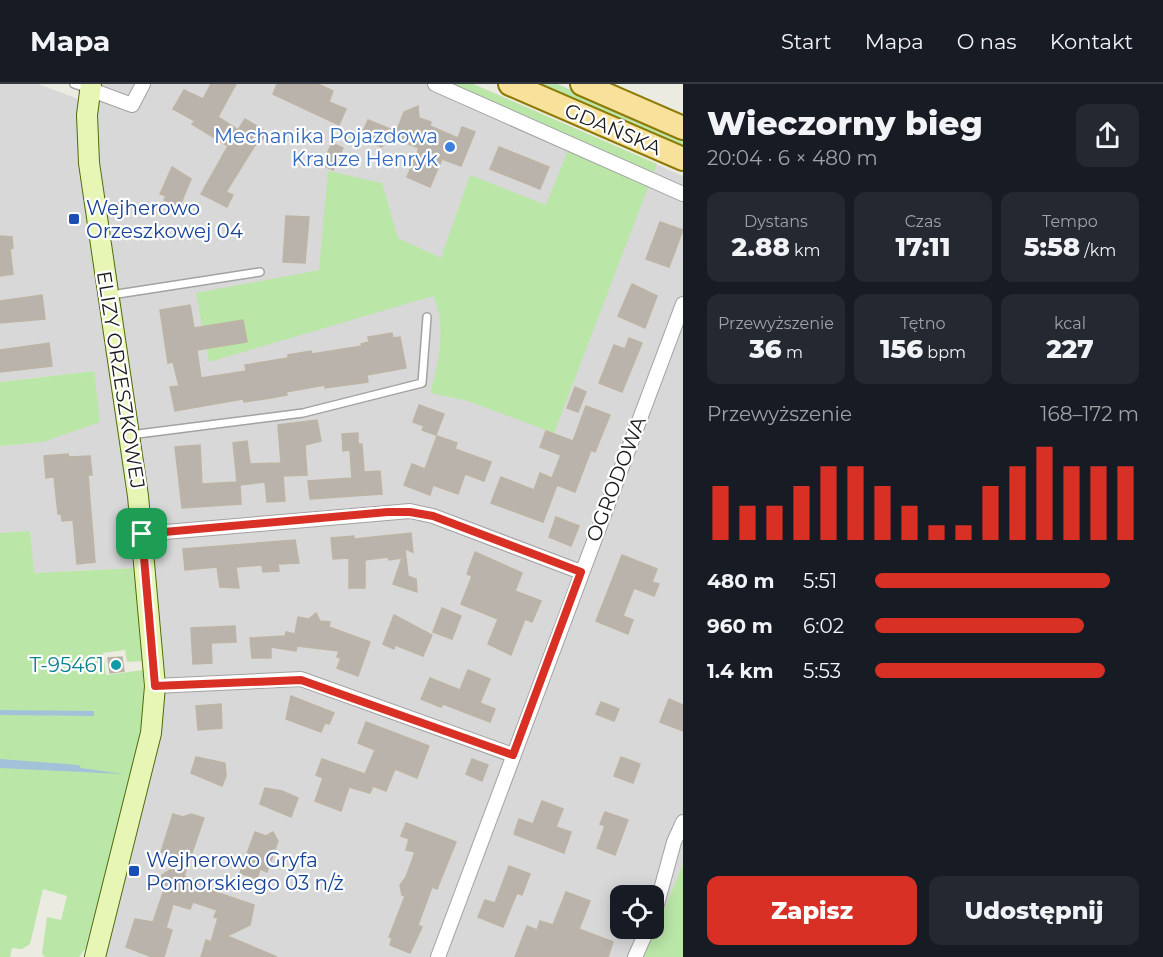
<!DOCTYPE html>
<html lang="pl">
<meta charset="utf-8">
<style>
body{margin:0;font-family:Montserrat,sans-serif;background:#242831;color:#f1f3f6;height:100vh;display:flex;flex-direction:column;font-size:22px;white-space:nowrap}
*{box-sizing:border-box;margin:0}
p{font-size:20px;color:#9ea1a6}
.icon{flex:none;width:33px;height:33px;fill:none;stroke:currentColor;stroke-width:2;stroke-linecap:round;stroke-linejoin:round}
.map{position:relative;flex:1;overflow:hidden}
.side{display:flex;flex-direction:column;background:#171b24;width:480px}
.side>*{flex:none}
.tools{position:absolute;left:610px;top:801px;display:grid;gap:12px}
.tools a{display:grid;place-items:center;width:54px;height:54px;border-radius:12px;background:#171b24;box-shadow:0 3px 15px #0003;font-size:30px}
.pin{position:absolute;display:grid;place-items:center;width:51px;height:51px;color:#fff;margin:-26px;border-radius:12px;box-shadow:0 3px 9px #0006}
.round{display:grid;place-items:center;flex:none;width:63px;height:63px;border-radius:12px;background:#242831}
.headline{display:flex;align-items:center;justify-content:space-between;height:102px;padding:0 24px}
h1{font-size:33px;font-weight:800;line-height:45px}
.figures{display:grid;grid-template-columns:repeat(3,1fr);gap:9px;height:102px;padding:6px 24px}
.figures div{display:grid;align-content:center;border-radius:12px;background:#242831;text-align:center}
.figures b{font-size:26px;font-weight:800}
.figures small{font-size:16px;font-weight:400}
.figures p{font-size:16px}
.chart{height:168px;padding:12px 24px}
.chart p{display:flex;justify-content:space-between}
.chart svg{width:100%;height:108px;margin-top:6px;stroke:#d93025;stroke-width:6}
.cta{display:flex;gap:12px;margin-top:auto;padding:12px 24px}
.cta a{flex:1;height:69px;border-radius:12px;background:#d93025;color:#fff;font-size:24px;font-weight:800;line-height:69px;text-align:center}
.cta a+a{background:#242831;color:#f1f3f6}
ul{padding:0 24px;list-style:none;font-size:20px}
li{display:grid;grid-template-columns:96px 72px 1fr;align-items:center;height:45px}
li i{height:15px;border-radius:8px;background:#d93025}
header{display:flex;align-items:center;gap:36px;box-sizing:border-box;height:84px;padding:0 30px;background:#171b24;border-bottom:2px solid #363941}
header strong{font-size:28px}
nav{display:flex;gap:33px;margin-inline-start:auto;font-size:21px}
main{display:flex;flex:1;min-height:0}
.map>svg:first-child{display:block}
.residential{fill:#d9d8d8;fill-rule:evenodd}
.grass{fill:#bae6a8}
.water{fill:#a2c2d9}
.building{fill:#b9b3ab;stroke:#bdb4a4;stroke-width:1.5}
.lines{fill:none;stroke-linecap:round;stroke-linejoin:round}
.lane-casing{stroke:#a2a2a2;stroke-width:10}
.street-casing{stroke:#a2a2a2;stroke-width:16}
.secondary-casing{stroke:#4e6c09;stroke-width:22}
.primary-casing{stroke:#8d7a06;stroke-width:26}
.lane{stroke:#fff;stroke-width:7}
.street{stroke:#fff;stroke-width:14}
.secondary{stroke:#e7f6b5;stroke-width:20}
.primary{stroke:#f8e19b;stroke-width:22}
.route-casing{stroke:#fff;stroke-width:12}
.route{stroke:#d93025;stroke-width:8}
.shop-dot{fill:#3f7fe0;stroke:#fff;stroke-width:2}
.transit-dot{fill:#1a4fb4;stroke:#fff;stroke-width:2}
.culture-dot{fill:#0f9aa8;stroke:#fff;stroke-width:2}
.labels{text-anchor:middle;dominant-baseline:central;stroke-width:4.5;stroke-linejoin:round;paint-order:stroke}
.street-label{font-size:20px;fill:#1b1b1b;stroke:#fff}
.shop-label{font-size:20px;fill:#366cbe;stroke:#fff;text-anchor:end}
.transit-label{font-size:20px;fill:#164399;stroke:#fff;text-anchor:start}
.culture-label{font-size:20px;fill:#0d838f;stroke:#fff;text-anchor:end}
</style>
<header>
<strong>Mapa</strong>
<nav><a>Start</a><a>Mapa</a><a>O nas</a><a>Kontakt</a></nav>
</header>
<main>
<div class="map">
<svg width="683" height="873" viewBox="0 0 683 873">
<rect width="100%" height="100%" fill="#ecebe1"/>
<path class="residential" d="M0,0H38L97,22L103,0H473L683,92V780L644,873H107L85,865L127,712L144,634L143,577L135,484L33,489L30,447L0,449V362L43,358L93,287L0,298ZM621,812H654V844H621Z"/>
<g class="grass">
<path d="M454,0H473L657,80L554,349L468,317L430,309C439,279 447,241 433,212L209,278L196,209L319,186L328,87L382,99L398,154L441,174L470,91L546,121L568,66L496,21L494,18Z"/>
<polygon points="529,0 557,0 683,55 683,67"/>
<polygon points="94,287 100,338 43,358 0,362 0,298"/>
<polygon points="30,447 34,489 135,484 143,577 127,578 125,566 103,569 106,591 143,586 144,634 138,666 85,865 79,873 45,873 42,870 47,833 61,836 67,812 43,805 30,860 22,865 12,864 10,873 0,873 0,449"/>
<polygon points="683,780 683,873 644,873"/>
</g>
<g class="water">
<polygon points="0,626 94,627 94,632 0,631"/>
<polygon points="0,675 79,681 81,684 123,690 0,684"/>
</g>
<g class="building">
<polygon points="211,0 236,0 218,33 238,46 245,35 267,48 259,60 257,58 226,108 233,111 227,123 201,110 228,62 192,40 195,37 173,25 184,6 203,15"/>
<polygon points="277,0 318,0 333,7 329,18 346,25 339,41 273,10"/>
<polygon points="418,22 419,34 431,38 430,42 458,54 462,43 475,48 461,82 442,75 430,103 407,93 419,64 394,54 404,28"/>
<polygon points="368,36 390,45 382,63 360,54"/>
<polygon points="332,59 343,64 333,86 322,81"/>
<polygon points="499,63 549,83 540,105 490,85"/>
<polygon points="172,83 191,95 181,119 177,118 176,121 164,116 166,112 160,110"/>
<polygon points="286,132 309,133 305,179 283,178"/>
<polygon points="660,138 683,146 669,183 646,175"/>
<polygon points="0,152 12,153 13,164 10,165 13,190 0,192"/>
<polygon points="632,200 657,212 645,244 618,232"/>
<polygon points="42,211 45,235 0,239 0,217"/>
<polygon points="190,221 194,244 243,236 247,258 197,266 201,294 246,287 245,281 288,274 288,271 311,267 312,270 362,262 361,260 369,258 368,253 392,249 393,254 400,253 406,284 367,291 368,298 325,304 325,301 286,308 287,311 271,314 244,318 243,315 175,327 170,303 179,302 173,278 168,279 160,226"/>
<polygon points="629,254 642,259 622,308 599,299 614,261 625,265"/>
<polygon points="49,259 52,282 0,288 0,266"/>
<polygon points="575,303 586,308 578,328 567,324"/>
<polygon points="419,321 444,330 436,351 422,346 424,342 413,338"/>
<polygon points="586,322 610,331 595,368 591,366 575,408 557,401 543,438 491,419 501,393 534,406 540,389 552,394 561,371 540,363 546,347 573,357"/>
<polygon points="317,336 321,357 305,361 307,391 283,392 285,417 267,418 265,398 240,401 241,420 182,424 175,363 200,361 202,400 237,398 233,359 247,357 250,380 281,379 278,341"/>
<polygon points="358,349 358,360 362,360 364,388 380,387 382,410 310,415 308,397 352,394 350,366 343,367 342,350"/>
<polygon points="437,352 457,359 455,365 491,378 484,397 465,390 458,410 433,401 430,411 404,401 412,380 425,385"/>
<polygon points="68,370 69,373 90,372 92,391 88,391 95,478 77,480 73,436 62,437 61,430 58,430 54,393 46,394 44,372"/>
<polygon points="556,433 579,442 571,462 549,453"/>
<polygon points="411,449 413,468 405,465 408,492 416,495 417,508 393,500 402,474 389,476 388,473 365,476 365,504 349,504 349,474 333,475 331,454 354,452 354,455"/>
<polygon points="295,456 299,479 278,480 279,487 263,488 262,481 236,483 239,504 220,503 217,483 185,486 183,465"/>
<polygon points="475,468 522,489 515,507 541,517 532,538 525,535 511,571 488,560 498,535 461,520 472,492 467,490"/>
<polygon points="622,471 657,485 652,498 659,500 654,512 634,504 623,532 633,536 628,550 596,537"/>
<polygon points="442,524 461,532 452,555 433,548"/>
<polygon points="316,529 320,537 330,538 329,543 370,558 358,592 337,584 341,574 337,573 339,567 297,562 296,567 271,563 271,574 252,574 250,554 285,552 286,548 295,550 298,533 309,535"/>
<polygon points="394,531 432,551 423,572 395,561 394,565 383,560"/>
<polygon points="235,542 236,558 211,559 212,579 193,580 191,544"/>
<polygon points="122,573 124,587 110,589 108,574"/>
<polygon points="468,586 490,595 480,619 495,625 490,638 443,620 441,623 421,615 430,594 460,606"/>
<polygon points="291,612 334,629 329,640 325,639 321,648 286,635"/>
<polygon points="669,615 683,621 683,647 660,638"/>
<polygon points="601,618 619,625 614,637 596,630"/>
<polygon points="221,620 222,644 198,646 196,622"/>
<polygon points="366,638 429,662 417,694 395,685 386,707 373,702 370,709 349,703 341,727 315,717 323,694 316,691 322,675 365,690 375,666 358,659"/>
<polygon points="196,673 225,679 226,692 222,702 191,689"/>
<polygon points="621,673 640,680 633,699 614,692"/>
<polygon points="472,675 488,681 482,697 466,690"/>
<polygon points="265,704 282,707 298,714 291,733 260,720"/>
<polygon points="542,717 563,725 556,743 571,748 564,769 514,750 519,735 533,740"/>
<polygon points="605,728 628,736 615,771 597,764 605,742 600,740"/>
<polygon points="173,730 183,733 191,730 204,734 184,792 200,798 198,802 254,821 250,841 227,852 277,873 201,873 206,856 211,858 218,834 214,833 217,826 193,818 190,825 173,820 166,844 172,846 164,873 152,873 126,863 135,835 153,838 164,806 160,797 162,791 186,776 161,768"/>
<polygon points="406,739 456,758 437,805 432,803 418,841 422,843 410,869 390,861 392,854 389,853 405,812 402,811 400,801 406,793 415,768 406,766 409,755 401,752"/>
<polygon points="255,748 266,752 273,748 278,757 267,788 260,785 257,795 240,789"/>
<polygon points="509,782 530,790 522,811 517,809 503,843 478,833 485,816 495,819"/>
<polygon points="566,808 590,817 579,845 613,858 608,873 515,873 527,842 537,846 540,837 553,841"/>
</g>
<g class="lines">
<defs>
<g id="lane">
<polyline points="74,0 89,5"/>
<polyline points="111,211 260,188"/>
<polyline points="130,351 303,329 422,299 427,233"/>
</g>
<g id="street">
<polyline points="435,0 683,110"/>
<polyline points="89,5 132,21 143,0"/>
<polyline points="142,450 410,427 433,432 581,488"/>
<polyline points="155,602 301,595 513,671"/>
<polyline points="654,831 674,758 683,738"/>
<polyline points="438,873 683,220"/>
<polyline points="635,873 648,844"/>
</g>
<polyline id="secondary" points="91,0 87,31 89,79 138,412 155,602 151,649 95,873"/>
<g id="primary">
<polyline points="510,0 683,75"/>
<polyline points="582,0 683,44"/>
</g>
</defs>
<use href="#lane" class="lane-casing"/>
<use href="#street" class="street-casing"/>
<use href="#secondary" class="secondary-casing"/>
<use href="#primary" class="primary-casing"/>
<use href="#lane" class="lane"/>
<use href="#street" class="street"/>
<use href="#secondary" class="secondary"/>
<use href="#primary" class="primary"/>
</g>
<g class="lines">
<defs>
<polygon id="route" points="388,428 410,428 433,432 581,488 513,671 301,596 155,602 142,450"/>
</defs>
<use href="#route" class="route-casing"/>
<use href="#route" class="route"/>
</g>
<circle class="shop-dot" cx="450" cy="63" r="6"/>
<g class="transit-dot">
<rect x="68" y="129" width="12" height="12" rx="3"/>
<rect x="128" y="781" width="12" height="12" rx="3"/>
</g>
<circle class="culture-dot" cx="116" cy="581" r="6"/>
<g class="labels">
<g class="street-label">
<text transform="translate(613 45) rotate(23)">GDAŃSKA</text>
<text transform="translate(121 296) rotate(81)">ELIZY ORZESZKOWEJ</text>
<text transform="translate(616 395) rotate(-69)">OGRODOWA</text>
</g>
<g class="shop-label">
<text x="438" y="52">Mechanika Pojazdowa<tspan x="438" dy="23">Krauze Henryk</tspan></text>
</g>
<g class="transit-label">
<text x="86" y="124">Wejherowo<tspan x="86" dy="23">Orzeszkowej 04</tspan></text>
<text x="146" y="776">Wejherowo Gryfa<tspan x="146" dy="23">Pomorskiego 03 n/ż</tspan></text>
</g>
<g class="culture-label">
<text x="104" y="581">T-95461</text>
</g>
</g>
</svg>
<div class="tools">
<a><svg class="icon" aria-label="locate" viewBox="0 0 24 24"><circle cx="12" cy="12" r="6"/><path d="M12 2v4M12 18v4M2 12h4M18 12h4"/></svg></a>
</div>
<div class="pin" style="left:142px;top:450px;background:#1e9e55"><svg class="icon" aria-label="arrive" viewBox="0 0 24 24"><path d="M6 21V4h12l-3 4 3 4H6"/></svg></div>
</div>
<section class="side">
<div class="headline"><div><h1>Wieczorny bieg</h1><p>20:04 · 6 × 480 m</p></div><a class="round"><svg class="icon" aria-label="share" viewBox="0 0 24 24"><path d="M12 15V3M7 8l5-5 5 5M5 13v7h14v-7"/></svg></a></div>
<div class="figures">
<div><p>Dystans</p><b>2.88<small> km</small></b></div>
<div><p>Czas</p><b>17:11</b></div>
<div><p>Tempo</p><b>5:58<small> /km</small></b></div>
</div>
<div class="figures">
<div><p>Przewyższenie</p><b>36<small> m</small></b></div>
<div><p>Tętno</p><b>156<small> bpm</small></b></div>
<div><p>kcal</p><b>227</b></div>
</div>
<div class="chart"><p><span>Przewyższenie</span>168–172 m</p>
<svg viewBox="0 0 160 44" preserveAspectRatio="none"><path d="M5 44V22M15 44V30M25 44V30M35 44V22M45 44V14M55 44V14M65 44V22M75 44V30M85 44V38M95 44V38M105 44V22M115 44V14M125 44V6M135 44V14M145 44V14M155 44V14"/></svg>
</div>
<ul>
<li><b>480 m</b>5:51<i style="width:89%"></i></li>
<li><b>960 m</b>6:02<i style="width:79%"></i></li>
<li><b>1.4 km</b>5:53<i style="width:87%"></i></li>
</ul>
<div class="cta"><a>Zapisz</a><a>Udostępnij</a></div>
</section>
</main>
